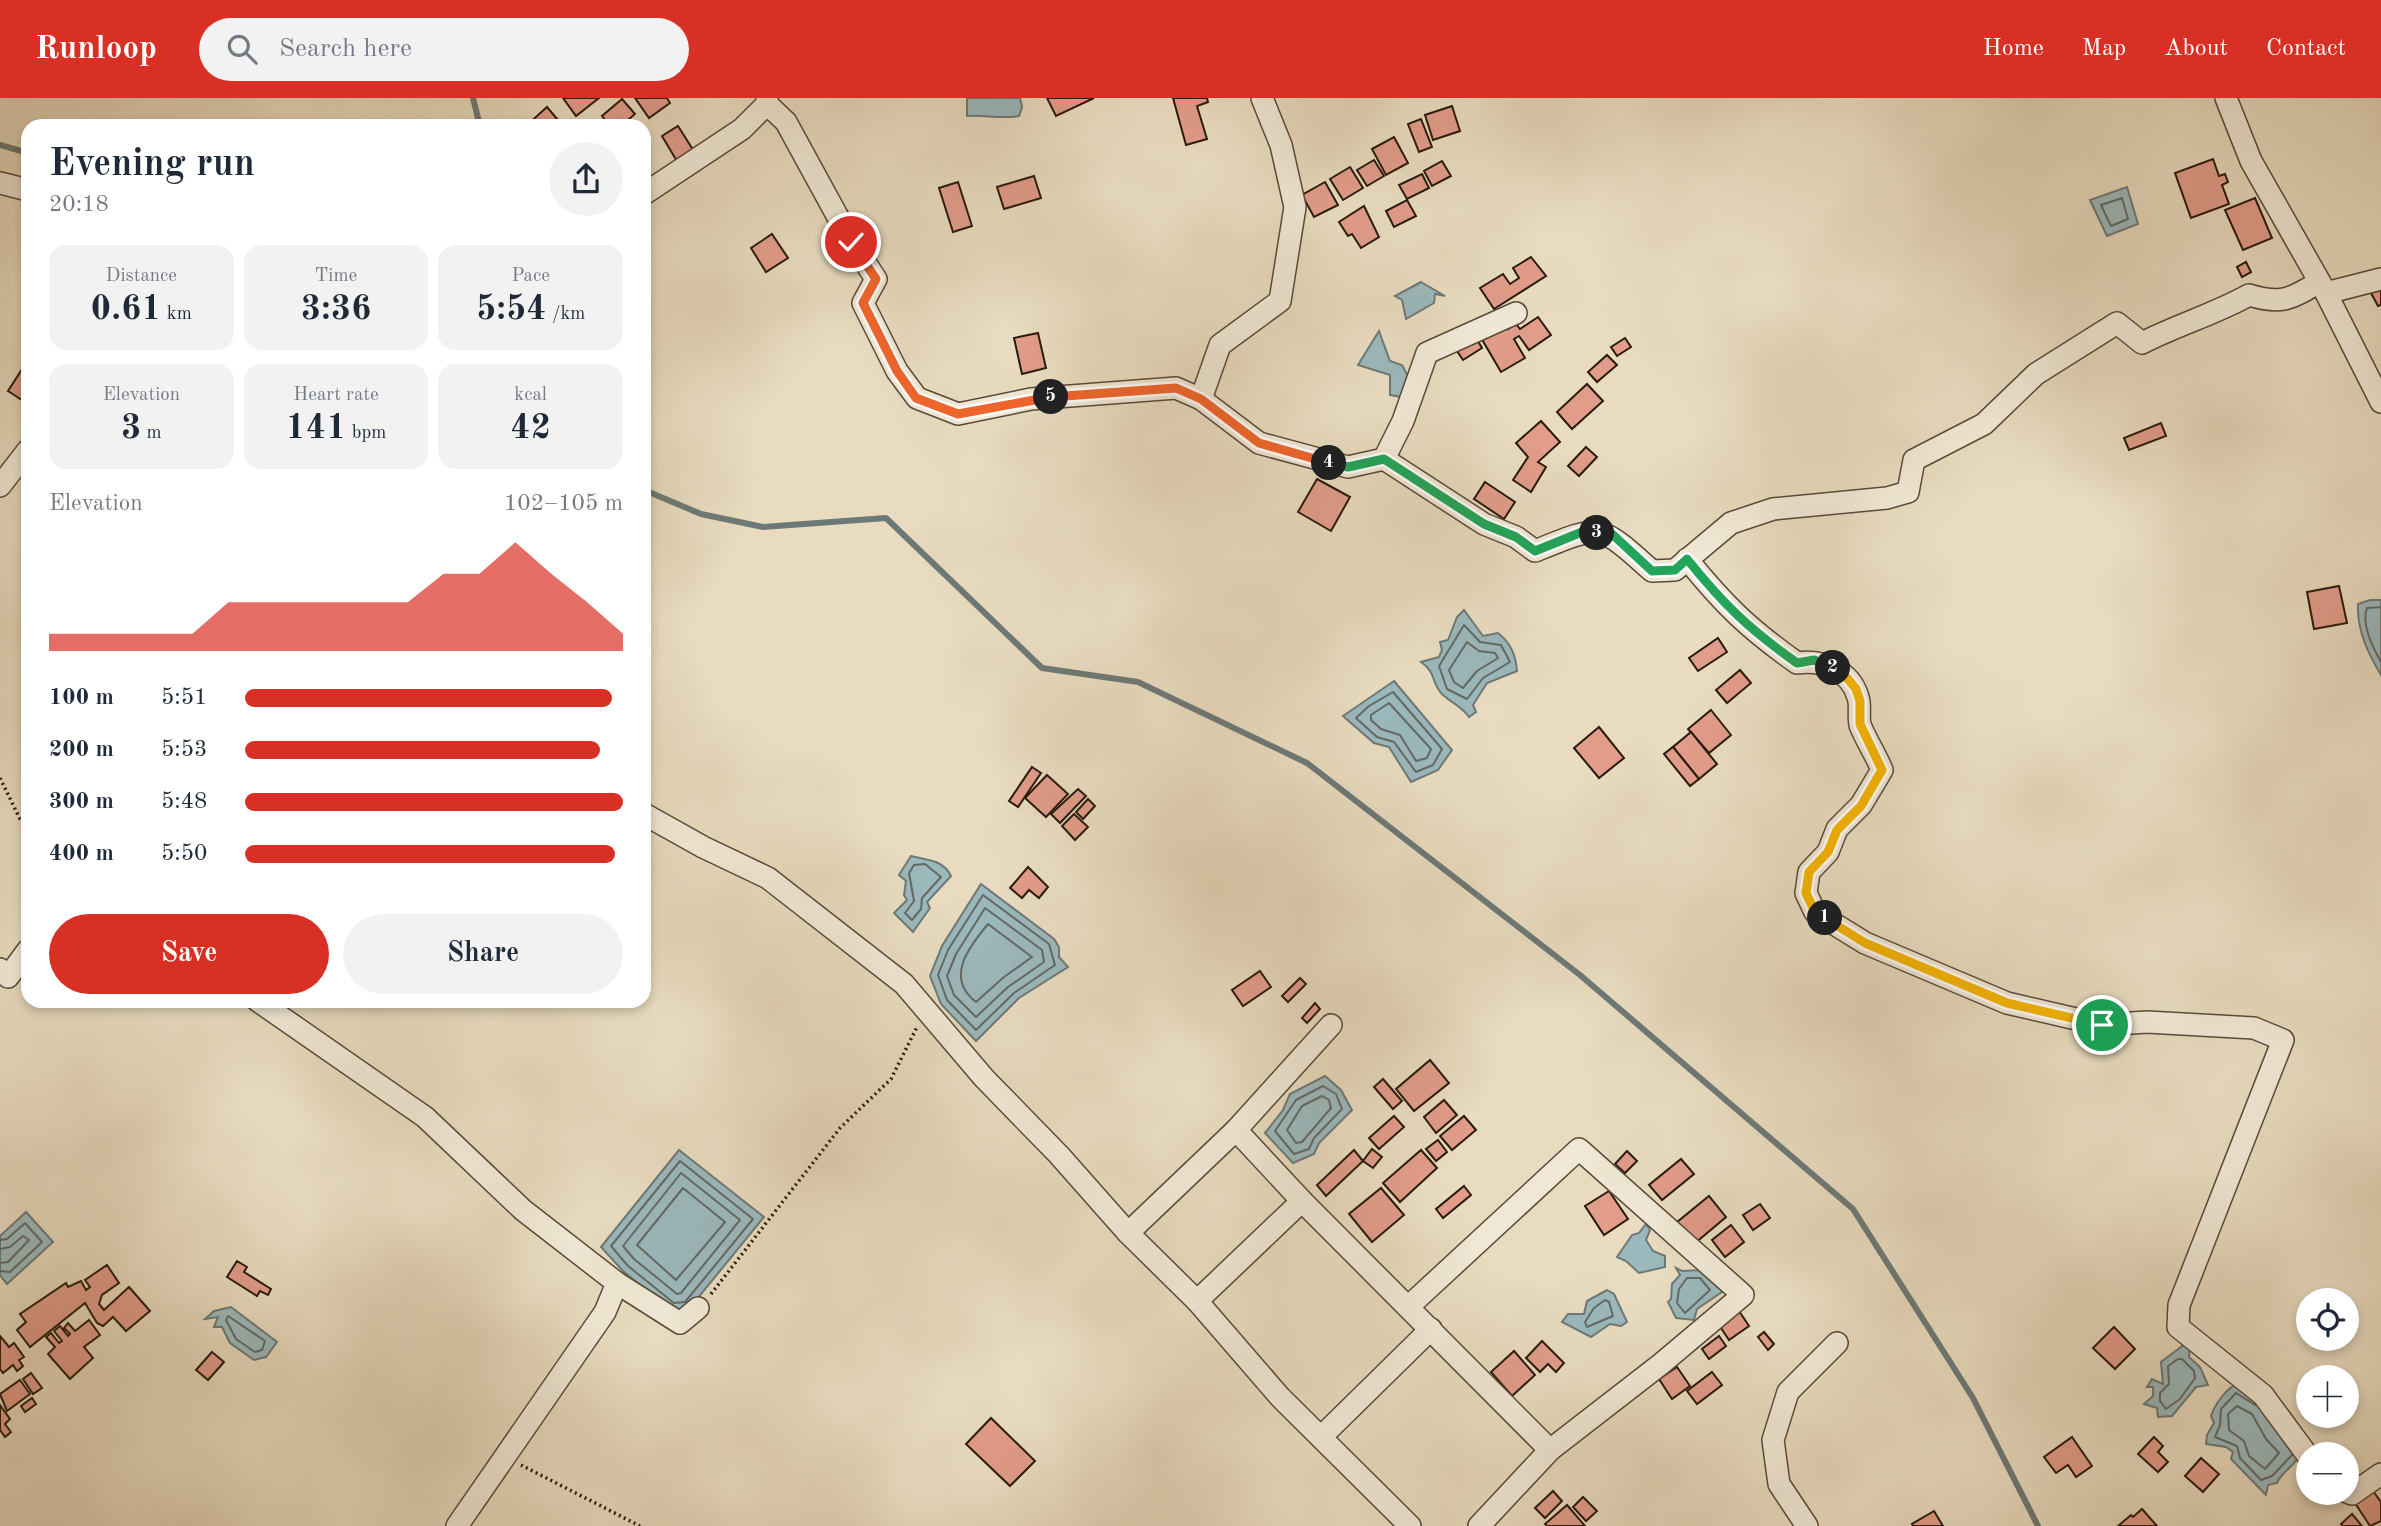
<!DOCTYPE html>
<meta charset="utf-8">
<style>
body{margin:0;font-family:"Old Standard TT",serif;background:#f2f2f3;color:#1f2937;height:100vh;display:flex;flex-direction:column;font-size:26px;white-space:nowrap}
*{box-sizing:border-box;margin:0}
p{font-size:23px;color:#747a83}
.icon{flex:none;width:38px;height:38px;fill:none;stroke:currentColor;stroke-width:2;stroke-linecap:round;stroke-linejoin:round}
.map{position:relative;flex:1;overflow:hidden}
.panel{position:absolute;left:21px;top:21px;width:630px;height:889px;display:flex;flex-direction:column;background:#fff;border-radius:21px;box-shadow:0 4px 10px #0003}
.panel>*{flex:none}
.controls{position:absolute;left:2296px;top:1190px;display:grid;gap:14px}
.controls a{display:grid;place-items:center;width:63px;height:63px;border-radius:50%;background:#fff;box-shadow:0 4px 10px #0003;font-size:35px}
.pin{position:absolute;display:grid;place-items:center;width:60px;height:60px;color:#fff;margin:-30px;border:4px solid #fff;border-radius:50%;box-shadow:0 2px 7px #0007}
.km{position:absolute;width:35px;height:35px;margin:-18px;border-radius:50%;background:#222;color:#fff;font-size:19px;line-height:35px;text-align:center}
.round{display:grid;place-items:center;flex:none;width:74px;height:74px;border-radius:37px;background:#f2f2f3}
.headline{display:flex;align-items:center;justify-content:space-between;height:119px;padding:0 28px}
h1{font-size:38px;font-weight:700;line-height:52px}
.figures{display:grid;grid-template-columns:repeat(3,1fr);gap:10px;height:119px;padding:7px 28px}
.figures div{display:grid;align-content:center;border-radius:18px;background:#f2f2f3;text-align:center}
.figures b{font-size:35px;font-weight:700}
.figures small{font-size:19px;font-weight:400}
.figures p{font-size:19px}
.chart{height:196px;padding:14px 28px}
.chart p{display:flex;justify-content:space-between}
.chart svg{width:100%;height:126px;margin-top:7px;fill:#d93025;opacity:.7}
.primary-button{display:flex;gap:14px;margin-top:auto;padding:14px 28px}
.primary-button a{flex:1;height:80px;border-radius:42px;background:#d93025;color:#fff;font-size:28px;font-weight:700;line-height:80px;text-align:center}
.primary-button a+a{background:#f2f2f3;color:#1f2937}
ul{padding:0 28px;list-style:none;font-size:23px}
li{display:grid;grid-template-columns:112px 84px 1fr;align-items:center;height:52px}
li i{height:18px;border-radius:9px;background:#d93025}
header{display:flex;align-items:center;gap:42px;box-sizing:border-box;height:98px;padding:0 35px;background:#d93025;color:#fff}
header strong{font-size:33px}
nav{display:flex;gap:38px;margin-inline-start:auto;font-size:24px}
.search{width:490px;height:63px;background:#f2f2f3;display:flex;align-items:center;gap:18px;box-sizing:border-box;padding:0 24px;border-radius:38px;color:#747a83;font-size:26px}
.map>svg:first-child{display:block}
.water{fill:#9bb8bc;stroke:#6d7976;stroke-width:2}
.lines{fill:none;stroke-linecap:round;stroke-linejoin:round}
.shore{stroke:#626964;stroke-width:2}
.stream{stroke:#6d7976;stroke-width:6}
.building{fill:#e19c8a;stroke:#281a0c;stroke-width:2}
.minor-casing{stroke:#584a39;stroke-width:24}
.path{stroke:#281a0c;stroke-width:3.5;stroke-dasharray:2 3.5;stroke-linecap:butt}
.minor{stroke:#f0e8d5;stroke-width:21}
.split-1-casing{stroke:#fff;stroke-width:14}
.split-2-casing{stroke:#fff;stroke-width:14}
.split-3-casing{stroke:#fff;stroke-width:14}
.split-4-casing{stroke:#fff;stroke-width:14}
.split-5-casing{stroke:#fff;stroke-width:14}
.split-6-casing{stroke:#fff;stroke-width:14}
.split-1{stroke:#f5b400;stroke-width:9}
.split-2{stroke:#f5b400;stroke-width:9}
.split-3{stroke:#22a559;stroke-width:9}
.split-4{stroke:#22a559;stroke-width:9}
.split-5{stroke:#f0652b;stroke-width:9}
.split-6{stroke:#f0652b;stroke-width:9}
</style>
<header>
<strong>Runloop</strong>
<div class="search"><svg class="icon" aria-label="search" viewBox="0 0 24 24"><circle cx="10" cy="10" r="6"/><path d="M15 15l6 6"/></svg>Search here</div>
<nav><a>Home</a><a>Map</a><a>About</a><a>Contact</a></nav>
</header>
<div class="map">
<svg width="2381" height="1428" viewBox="0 0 2381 1428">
<rect width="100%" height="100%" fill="#e8dbbf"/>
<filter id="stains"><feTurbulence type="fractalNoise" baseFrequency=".00286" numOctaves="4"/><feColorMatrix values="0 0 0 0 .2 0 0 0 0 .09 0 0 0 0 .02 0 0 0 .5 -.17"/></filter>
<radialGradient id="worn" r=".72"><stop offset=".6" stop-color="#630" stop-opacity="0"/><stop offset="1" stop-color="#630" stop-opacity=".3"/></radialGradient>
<g class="water">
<path d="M1020,0L1022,9L1019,18C1001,21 986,17 967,18V0Z"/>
<polygon points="2127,89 2138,126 2107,138 2090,102"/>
<polygon points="1421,184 1445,198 1435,196 1434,205 1406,221 1402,202 1395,198"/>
<polygon points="1379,233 1390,263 1402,267 1408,278 1401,299 1390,297 1390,277 1358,267"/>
<path d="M2370,502H2381V577C2368,555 2357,533 2358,506Z"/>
<path d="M1464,512L1483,538L1498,535C1511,545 1516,557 1517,573L1487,585L1473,607L1476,614L1469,619C1461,608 1453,606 1443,597C1431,586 1437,575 1421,564L1439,559L1442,552L1440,544L1448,542L1457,519Z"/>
<polygon points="1394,583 1452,652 1438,672 1411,684 1389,649 1374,645 1343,618"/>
<path d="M911,758C925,762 943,761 951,778L927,804L930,810L913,834L894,815L907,802L904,797L906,783L899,777Z"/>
<polygon points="981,786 1054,841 1059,849 1059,859 1068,869 1019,900 976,943 941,906 930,878 942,848"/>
<polygon points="1325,978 1341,992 1352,1012 1319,1045 1314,1056 1293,1065 1265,1035 1283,1012 1290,996"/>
<polygon points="679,1052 764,1119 688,1212 670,1212 623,1173 601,1149"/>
<polygon points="26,1114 53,1144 7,1186 0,1177 0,1138"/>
<polygon points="1646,1126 1650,1132 1646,1142 1653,1153 1665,1158 1665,1169 1639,1175 1626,1163 1617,1159 1632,1137 1639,1135"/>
<polygon points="1676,1170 1682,1173 1702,1172 1721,1188 1722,1194 1697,1211 1694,1222 1676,1220 1668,1204 1671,1201 1672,1186 1680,1177"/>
<polygon points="1607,1192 1614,1196 1627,1224 1621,1228 1610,1226 1591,1239 1562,1224 1568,1216 1584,1216 1587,1203"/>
<polygon points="231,1209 277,1244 266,1259 254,1262 230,1245 222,1229 214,1229 218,1219 205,1221 214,1213"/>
<polygon points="2185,1246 2190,1248 2189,1259 2200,1269 2208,1287 2196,1289 2172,1318 2158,1319 2157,1310 2144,1306 2153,1298 2153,1289 2147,1289 2152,1281 2163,1286 2161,1264"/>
<path d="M2239,1285L2300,1355C2296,1369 2282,1372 2277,1385L2268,1387L2266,1397L2231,1361L2233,1354L2226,1349L2206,1346L2207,1337L2214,1325L2211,1318C2215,1306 2227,1289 2239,1285Z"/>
</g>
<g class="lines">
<g class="shore">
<polygon points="2122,100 2128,121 2111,128 2101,107"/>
<path d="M2381,509L2367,510C2361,526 2373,550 2381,564"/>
<polygon points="1464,527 1480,544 1501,547 1510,564 1483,580 1467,601 1447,591 1439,568"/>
<polygon points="1467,544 1479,553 1495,555 1498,560 1477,573 1463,590 1454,584 1449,572"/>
<polygon points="1393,594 1442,651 1433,667 1416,674 1394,644 1377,639 1356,620 1369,608"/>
<polygon points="1389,605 1431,651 1427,660 1416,663 1400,637 1381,631 1371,622 1371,617"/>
<polygon points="925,766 941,779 922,800 921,811 912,822 905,815 914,803 909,775 914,767"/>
<polygon points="983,797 1049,846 1055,867 1014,895 976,932 947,902 938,877 948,852"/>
<polygon points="985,810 1042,852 1044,864 1008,889 976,919 954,897 947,878 956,856"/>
<path d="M988,826L1032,859L1004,879L976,904C945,880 968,850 988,826Z"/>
<polygon points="1323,988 1336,996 1342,1011 1314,1040 1309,1051 1294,1056 1275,1033 1296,1002"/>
<polygon points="1322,998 1329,1002 1331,1010 1302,1044 1296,1045 1287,1032 1302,1008"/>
<polygon points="680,1063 753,1121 685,1204 674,1205 628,1168 611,1148"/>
<polygon points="681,1075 740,1122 681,1195 677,1196 634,1161 623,1148"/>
<polygon points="683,1090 725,1124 676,1182 637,1147"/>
<polyline points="0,1142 7,1141 25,1125 42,1144 10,1174 0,1173"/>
<polyline points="0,1151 10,1149 23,1138 29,1142 8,1164 0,1165"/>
<polygon points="1687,1180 1700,1180 1710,1192 1685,1215 1677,1205 1679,1191"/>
<polygon points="1605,1202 1609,1204 1613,1218 1587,1229 1585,1224 1594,1210"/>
<polygon points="228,1218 265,1243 262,1252 255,1254 236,1241 226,1222"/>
<polygon points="2178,1261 2182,1261 2194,1273 2195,1280 2180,1301 2166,1311 2160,1303 2160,1295 2169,1286 2168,1268"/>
<polyline points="2255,1307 2236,1295 2221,1311 2220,1327 2215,1339 2237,1348 2240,1360 2261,1382 2272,1378 2292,1357"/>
<polygon points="2237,1308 2252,1316 2266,1341 2279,1355 2265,1371 2249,1358 2244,1343 2229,1332 2228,1316"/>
</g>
<g class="stream">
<polyline points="473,0 480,28"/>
<polyline points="0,47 28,55"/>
<polyline points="644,392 701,416 763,429 886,420 1042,570 1138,584 1307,665 1580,877 1853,1111 1973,1300 2038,1428"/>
</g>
</g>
<g class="building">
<polygon points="563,0 599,0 576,18"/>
<polygon points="635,0 667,0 670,5 649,20"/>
<polygon points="1047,0 1094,0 1056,18"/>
<polygon points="1173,0 1207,0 1208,4 1197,8 1207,41 1186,47"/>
<polygon points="622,1 635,16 621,28 610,28 602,18"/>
<polygon points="1452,8 1460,33 1433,42 1425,17"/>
<polygon points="547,9 563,28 526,28"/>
<polygon points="1421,21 1432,49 1419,54 1408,26"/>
<polygon points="678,28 695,55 678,65 662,38"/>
<polygon points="1394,39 1408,65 1386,77 1372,51"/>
<polygon points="2213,61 2219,78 2225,76 2228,84 2222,87 2229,106 2191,120 2175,75"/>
<polygon points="1374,62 1384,78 1367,88 1357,72"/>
<polygon points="1442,63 1451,78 1432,88 1424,73"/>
<polygon points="1350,69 1363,90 1343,102 1330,81"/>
<polygon points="1422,76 1429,90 1407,101 1399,87"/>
<polygon points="1034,78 1041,100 1004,111 997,89"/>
<polygon points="958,84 972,128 953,134 939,90"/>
<polygon points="1325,84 1338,107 1314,119 1302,97"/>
<polygon points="2255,100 2272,140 2243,152 2225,112"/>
<polygon points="1407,102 1416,118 1394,129 1386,113"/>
<polygon points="1364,108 1379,139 1361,150 1352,136 1348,138 1339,124"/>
<polygon points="772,136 788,160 766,174 751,150"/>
<polygon points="1531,159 1546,178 1494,211 1480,190 1503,176 1510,186 1519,180 1513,170"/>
<polygon points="2246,164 2251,174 2242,179 2237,169"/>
<polygon points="2381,189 2381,207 2378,208 2371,195"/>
<polygon points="1538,219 1551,237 1529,252 1519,238 1514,241 1525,260 1501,274 1480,238 1504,224 1508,231 1516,226 1520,231"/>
<polygon points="1038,235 1046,270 1022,276 1014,240"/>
<polygon points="1475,238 1482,250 1463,262 1455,250"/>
<polygon points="1625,240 1631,249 1617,258 1611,249"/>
<polygon points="1607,257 1617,267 1597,284 1588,274"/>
<polygon points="28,262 28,306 8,293"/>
<polygon points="1587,286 1603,303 1572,331 1557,314"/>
<polygon points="1541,323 1560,344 1538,364 1546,369 1531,394 1513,382 1528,359 1516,345"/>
<polygon points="2161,325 2166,338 2129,352 2124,340"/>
<polygon points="1586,349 1597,359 1579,378 1568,368"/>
<polygon points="1317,381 1350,399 1331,433 1298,414"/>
<polygon points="1485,384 1515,404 1504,421 1474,401"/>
<polygon points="2339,488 2347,525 2314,531 2307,494"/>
<polygon points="1718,540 1727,554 1698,573 1689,560"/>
<polygon points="1740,572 1751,585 1727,605 1716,592"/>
<polygon points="1711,612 1731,637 1709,655 1688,631"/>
<polygon points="1599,629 1624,660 1599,680 1574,650"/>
<polygon points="1691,634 1717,666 1699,681 1673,649"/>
<polygon points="1673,649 1699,681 1690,688 1664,656"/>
<polygon points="1032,669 1041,675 1018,709 1009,703"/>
<polygon points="1047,677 1068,696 1046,719 1025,700"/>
<polygon points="1078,691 1086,698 1060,725 1051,716"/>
<polygon points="1088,701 1095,708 1083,721 1076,714"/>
<polygon points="1074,716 1088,729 1075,742 1062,728"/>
<polygon points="1028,769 1048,789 1039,800 1029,792 1022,800 1010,790"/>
<polygon points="1260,873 1271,889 1243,908 1232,892"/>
<polygon points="1300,880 1306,886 1288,904 1282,898"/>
<polygon points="1315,905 1320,911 1307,925 1302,920"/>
<polygon points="1430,962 1449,985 1414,1013 1396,991"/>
<polygon points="1383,981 1402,1003 1393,1011 1374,989"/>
<polygon points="1444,1002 1457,1017 1436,1035 1424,1019"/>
<polygon points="1394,1018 1404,1029 1379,1051 1369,1040"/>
<polygon points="1464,1018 1476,1032 1452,1052 1440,1038"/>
<polygon points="1438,1042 1447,1054 1436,1063 1426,1051"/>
<polygon points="1372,1051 1382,1059 1373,1070 1363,1063"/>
<polygon points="1354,1052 1363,1063 1326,1098 1317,1087"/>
<polygon points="1421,1052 1437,1070 1400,1104 1383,1085"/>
<polygon points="1627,1053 1637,1063 1625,1075 1615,1066"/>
<polygon points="1681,1061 1694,1076 1662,1102 1649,1087"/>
<polygon points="1464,1088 1471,1097 1443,1120 1436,1111"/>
<polygon points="1381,1090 1404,1117 1372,1144 1349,1116"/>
<polygon points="1609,1093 1628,1121 1604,1137 1585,1108"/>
<polygon points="1709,1098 1726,1119 1694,1146 1676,1125"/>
<polygon points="1760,1106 1770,1120 1753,1132 1743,1117"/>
<polygon points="1731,1127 1744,1144 1725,1159 1712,1142"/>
<polygon points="237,1163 247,1169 244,1174 271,1191 268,1197 260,1193 257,1198 227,1179"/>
<polygon points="107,1167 119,1185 102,1197 99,1206 104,1212 129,1189 150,1213 126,1233 113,1219 103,1228 97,1225 85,1205 30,1249 17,1232 26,1224 20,1216 66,1185 68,1189 81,1183 86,1192 90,1189 85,1182"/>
<polygon points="1739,1213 1749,1228 1729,1242 1719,1227"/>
<polygon points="89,1222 100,1237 84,1249 93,1260 70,1281 48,1256 55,1249 46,1239 51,1235 59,1245 62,1243 54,1233 60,1228 68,1238 70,1236 64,1230 68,1225 75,1233"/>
<polygon points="2114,1229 2135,1251 2115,1271 2093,1250"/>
<polygon points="1764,1234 1774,1246 1768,1252 1758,1239"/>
<polygon points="0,1238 9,1249 14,1245 24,1259 19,1262 23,1268 17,1273 13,1267 3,1275 0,1271"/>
<polygon points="1719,1238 1726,1248 1709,1261 1702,1251"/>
<polygon points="1542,1243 1564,1265 1556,1274 1548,1266 1540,1274 1526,1260"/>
<polygon points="1514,1253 1535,1277 1512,1298 1491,1274"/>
<polygon points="212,1254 224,1264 208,1282 196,1272"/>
<polygon points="1677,1269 1690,1288 1672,1301 1659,1281"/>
<polygon points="1712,1274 1722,1287 1697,1306 1687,1293"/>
<polygon points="31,1275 42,1290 33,1296 23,1281"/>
<polygon points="20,1282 30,1296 7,1313 0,1296"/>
<polygon points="32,1300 36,1306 25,1314 21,1308"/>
<polygon points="0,1307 10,1321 5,1326 11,1334 5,1339 0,1332"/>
<polygon points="991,1320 1035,1363 1010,1388 966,1346"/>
<polygon points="2072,1339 2092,1368 2076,1379 2068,1367 2056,1375 2044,1359"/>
<polygon points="2154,1339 2163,1348 2158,1354 2168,1364 2158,1374 2138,1356"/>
<polygon points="2201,1360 2219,1376 2203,1394 2185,1378"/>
<polygon points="1553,1393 1562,1403 1545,1420 1535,1410"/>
<polygon points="2373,1393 2381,1404 2381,1423 2370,1428 2355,1405"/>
<polygon points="1583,1399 1597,1413 1586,1423 1573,1409"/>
<polygon points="1567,1407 1585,1428 1547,1428 1545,1426"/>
<polygon points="2142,1411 2157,1428 2118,1428 2131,1417 2133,1419"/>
<polygon points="1934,1413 1943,1428 1913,1428 1912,1426"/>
<polygon points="2352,1416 2362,1428 2343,1428 2341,1426"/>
</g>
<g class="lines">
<defs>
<g id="minor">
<polyline points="2226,0 2251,63 2326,195 2381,304"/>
<polyline points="767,6 786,24 851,143 876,181 863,205 897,273 917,300 958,316 1031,301 1176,290 1201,301 1259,345 1348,369 1384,361 1403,323 1427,255 1516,215"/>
<polyline points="0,85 28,92"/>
<polyline points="644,96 742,31 767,6 767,0"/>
<polyline points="2326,195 2381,181"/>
<polyline points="1201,301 1220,247 1280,203 1295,109 1281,47 1262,0"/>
<path d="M1384,361L1484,426L1516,439L1535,453C1601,426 1599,425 1652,473L1675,472L1731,425L1773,411L1887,400L1908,394L1914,362L1984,326L2036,276L2117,225L2142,245C2177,227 2215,216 2249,197C2282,207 2291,201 2319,184"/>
<polyline points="0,388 28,352"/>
<path d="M1687,461C1724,507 1749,531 1797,565C1822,561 1850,572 1858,599C1861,608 1858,618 1860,627C1866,642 1876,657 1882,672L1861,707L1837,731L1828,754L1809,774L1806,795L1815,814L1865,845L2007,905L2102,927L2147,924L2254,930L2283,942L2179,1207L2178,1229L2263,1297L2308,1358"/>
<polyline points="644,716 703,749 768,780 904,886 984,980 1059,1057 1128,1135 1197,1203 1280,1299 1410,1428"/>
<polyline points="0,871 8,879 28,852"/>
<polyline points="258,903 425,1019 523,1112 617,1185 605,1214 457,1428"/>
<polyline points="1236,1032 1302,1103 1550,1352"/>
<polyline points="1128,1135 1236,1032 1331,927"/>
<polyline points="617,1185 680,1225 698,1210"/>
<polyline points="1197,1203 1302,1103"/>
<polyline points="1408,1209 1579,1051 1743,1197 1661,1266 1550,1352 1479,1428"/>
<polyline points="1321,1339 1431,1231"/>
<polyline points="2347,1394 2352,1396 2381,1376"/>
<polyline points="1807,1428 1779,1386 1773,1342 1788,1294 1837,1245"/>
</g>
</defs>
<use href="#minor" class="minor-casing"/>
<g class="path">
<polyline points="0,680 20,721 28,728"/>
<polyline points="711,1196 840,1030 891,981 917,929"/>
<polyline points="521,1367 640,1428"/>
</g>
<use href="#minor" class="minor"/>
</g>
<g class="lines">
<defs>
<polyline id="split-1" points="1825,820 1865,845 2007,905 2102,927"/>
<polyline id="split-2" points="1825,820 1815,814 1806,795 1809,774 1828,754 1837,732 1861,708 1882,672 1860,626 1860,603 1856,591 1848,581 1833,570"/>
<path id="split-3" d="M1597,435L1612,436L1652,473L1675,472L1687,461C1724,507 1749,531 1797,565L1814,562L1833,570"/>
<polyline id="split-4" points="1329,365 1348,369 1384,361 1484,426 1516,439 1535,453 1582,434 1597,435"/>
<polyline id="split-5" points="1051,299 1176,290 1201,301 1259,345 1329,365"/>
<polyline id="split-6" points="851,144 876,181 863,205 897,273 916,300 958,316 1051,299"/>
</defs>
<use href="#split-1" class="split-1-casing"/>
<use href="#split-2" class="split-2-casing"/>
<use href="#split-3" class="split-3-casing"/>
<use href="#split-4" class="split-4-casing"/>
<use href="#split-5" class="split-5-casing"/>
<use href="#split-6" class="split-6-casing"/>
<use href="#split-1" class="split-1"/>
<use href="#split-2" class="split-2"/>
<use href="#split-3" class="split-3"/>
<use href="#split-4" class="split-4"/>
<use href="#split-5" class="split-5"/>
<use href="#split-6" class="split-6"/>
</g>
<rect width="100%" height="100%" filter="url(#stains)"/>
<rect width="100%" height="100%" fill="url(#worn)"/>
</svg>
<div class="controls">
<a><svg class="icon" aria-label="locate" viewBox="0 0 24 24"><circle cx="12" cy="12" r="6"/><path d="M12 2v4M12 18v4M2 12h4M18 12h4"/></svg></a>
<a>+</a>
<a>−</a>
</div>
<div class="pin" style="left:2102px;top:927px;background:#1e9e55"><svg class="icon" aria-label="arrive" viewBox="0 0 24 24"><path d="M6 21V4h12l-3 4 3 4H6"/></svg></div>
<div class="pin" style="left:851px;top:144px;background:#d93025"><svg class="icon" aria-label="check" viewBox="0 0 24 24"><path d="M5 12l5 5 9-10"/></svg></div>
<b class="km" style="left:1825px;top:820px">1</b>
<b class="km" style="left:1833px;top:570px">2</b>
<b class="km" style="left:1597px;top:435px">3</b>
<b class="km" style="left:1329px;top:365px">4</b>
<b class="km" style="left:1051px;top:299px">5</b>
<section class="panel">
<div class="headline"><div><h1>Evening run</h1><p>20:18</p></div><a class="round"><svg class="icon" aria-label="share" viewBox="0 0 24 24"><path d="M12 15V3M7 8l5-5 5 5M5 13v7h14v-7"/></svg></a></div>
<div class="figures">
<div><p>Distance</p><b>0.61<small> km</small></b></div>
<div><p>Time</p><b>3:36</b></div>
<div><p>Pace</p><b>5:54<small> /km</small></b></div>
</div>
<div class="figures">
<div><p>Elevation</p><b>3<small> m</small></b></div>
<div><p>Heart rate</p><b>141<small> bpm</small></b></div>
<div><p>kcal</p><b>42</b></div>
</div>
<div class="chart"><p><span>Elevation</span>102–105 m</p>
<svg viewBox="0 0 160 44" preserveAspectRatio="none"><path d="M0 44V38L10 38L20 38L30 38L40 38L50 27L60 27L70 27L80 27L90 27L100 27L110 17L120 17L130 6L140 17L150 27L160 38V44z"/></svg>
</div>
<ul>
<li><b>100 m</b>5:51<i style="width:97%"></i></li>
<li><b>200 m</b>5:53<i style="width:94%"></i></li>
<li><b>300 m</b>5:48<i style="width:100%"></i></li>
<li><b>400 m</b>5:50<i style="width:98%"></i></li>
</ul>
<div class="primary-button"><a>Save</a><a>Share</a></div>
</section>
</div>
